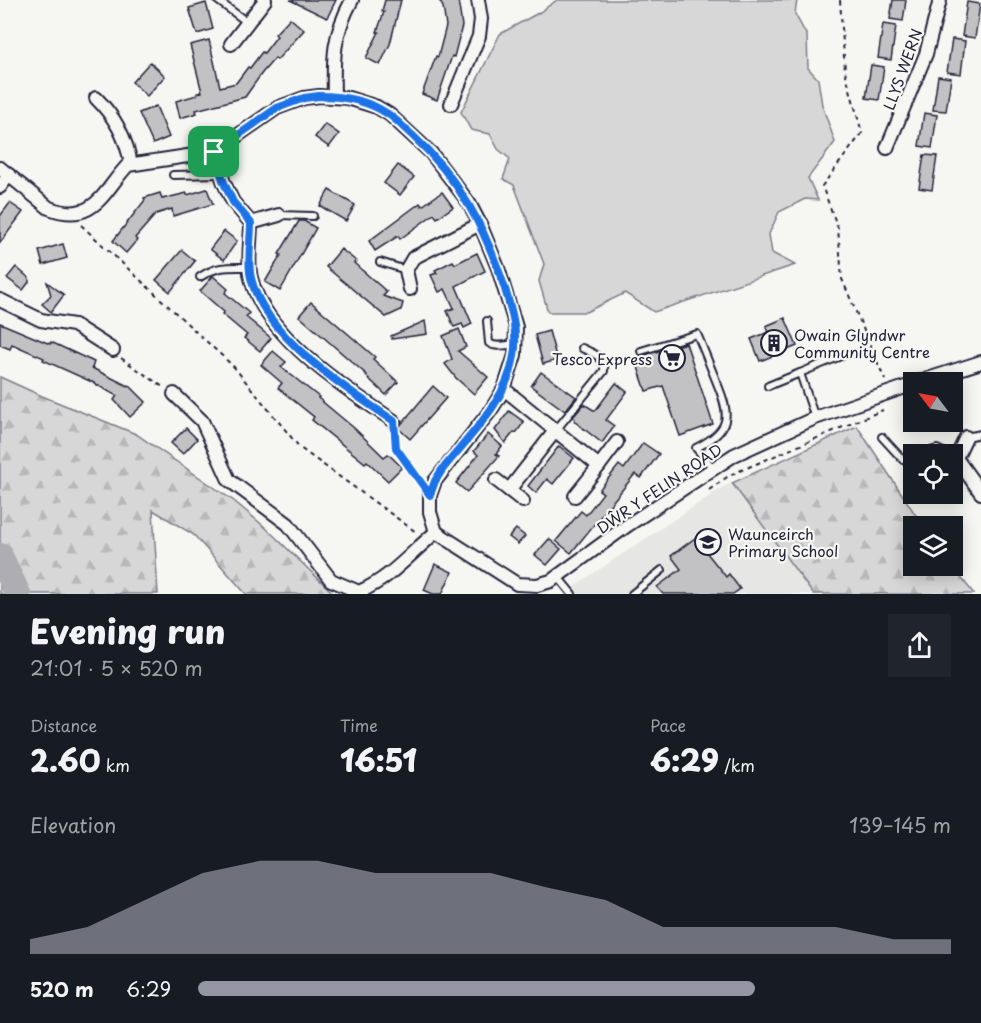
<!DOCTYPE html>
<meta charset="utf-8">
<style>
body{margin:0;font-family:"Playpen Sans",sans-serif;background:#20242c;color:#f1f3f6;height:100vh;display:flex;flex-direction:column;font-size:22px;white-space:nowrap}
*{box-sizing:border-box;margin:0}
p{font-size:20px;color:#9ea1a6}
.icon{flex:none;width:33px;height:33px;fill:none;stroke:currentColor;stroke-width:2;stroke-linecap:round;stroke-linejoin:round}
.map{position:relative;height:594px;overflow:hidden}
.panel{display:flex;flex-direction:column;background:#171b24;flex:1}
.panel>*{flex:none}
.needle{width:39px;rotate:302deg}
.controls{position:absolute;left:903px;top:372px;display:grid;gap:12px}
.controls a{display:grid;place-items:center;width:60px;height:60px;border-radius:0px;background:#171b24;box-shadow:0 3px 15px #0003;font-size:30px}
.pin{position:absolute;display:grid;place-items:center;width:51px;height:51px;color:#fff;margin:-26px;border-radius:12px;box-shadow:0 3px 9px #0006}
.round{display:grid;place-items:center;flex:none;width:63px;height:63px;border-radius:0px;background:#20242c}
.overview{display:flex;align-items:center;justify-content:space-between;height:102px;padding:0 30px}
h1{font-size:33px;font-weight:800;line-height:45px}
.metrics{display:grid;grid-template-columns:repeat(3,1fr);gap:9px;height:102px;padding:6px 30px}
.metrics div{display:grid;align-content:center}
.metrics b{font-size:30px;font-weight:800}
.metrics small{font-size:16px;font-weight:400}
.metrics p{font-size:16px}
.chart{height:168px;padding:12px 30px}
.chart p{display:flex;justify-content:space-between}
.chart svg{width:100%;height:108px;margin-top:6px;fill:#9495a2;opacity:.7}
ul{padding:0 30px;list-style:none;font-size:20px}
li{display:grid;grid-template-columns:96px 72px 1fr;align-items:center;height:45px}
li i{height:15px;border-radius:8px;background:#9495a2}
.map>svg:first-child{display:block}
.built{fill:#e6e6e4}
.forest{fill:url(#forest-firs);stroke:#7c7c89;stroke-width:1.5}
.park{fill:#d7d7d7;stroke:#7c7c89;stroke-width:1.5}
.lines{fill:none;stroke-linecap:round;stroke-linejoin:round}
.river{stroke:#adadb3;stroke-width:26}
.building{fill:#c2c2c4;stroke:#22223b;stroke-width:1.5}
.service-casing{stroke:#22223b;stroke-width:10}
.minor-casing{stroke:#22223b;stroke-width:16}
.path{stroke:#22223b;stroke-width:2;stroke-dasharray:4.5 4.5;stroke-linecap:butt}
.service{stroke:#f6f6f2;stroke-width:6}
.minor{stroke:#f6f6f2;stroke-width:12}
.route-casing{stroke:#fff;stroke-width:12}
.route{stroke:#1a73e8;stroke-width:8}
.labels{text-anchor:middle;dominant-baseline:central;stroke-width:4.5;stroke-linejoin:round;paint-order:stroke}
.street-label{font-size:15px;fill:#22223b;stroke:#f6f6f2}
.poi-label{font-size:15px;fill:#22223b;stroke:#f6f6f2;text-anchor:start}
</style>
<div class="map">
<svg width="981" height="594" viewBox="0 0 981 594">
<defs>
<pattern id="forest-firs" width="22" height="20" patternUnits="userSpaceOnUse" patternTransform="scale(1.5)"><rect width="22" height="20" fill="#d7d7d7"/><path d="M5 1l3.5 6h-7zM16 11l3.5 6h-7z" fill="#b8b8b9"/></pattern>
</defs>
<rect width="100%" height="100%" fill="#f6f6f2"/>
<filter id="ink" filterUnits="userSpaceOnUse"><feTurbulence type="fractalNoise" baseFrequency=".0167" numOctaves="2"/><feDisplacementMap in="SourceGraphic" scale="12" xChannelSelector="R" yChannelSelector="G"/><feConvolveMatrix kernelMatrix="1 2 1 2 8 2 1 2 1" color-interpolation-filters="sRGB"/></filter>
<g filter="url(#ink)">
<polygon class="built" points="732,483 813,594 566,594 579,583 723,487"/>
<g class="forest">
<polygon points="0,377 42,396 136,434 234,501 266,528 334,594 246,594 194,535 153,510 158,594 0,594"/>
<polygon points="857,426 923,526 914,526 914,566 952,566 974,594 813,594 732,483"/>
</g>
<polygon class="park" points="557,0 797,0 795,14 807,36 808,68 818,79 822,105 835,142 808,178 818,200 805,199 779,212 769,234 772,253 795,265 654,312 625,293 586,312 548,312 539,281 544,264 514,185 503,179 510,159 498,149 490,134 471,130 461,112 500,34 540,12"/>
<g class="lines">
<polyline class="river" points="0,556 18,594"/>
</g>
<g class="building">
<polygon points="290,0 336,0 327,18"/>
<polygon points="385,0 401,0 390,44 380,65 366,58 379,32 377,32 384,12 382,11"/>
<polygon points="439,0 458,0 462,26 454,57 452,56 437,100 422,94 436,56 438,57 446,26 443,7"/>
<polygon points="893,0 906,0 903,21 890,19"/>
<polygon points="967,2 980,4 975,38 962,36"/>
<polygon points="206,3 213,29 197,34 189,8"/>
<polygon points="290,18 304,30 277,60 275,58 262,73 245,97 196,110 197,113 180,118 176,101 197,95 197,93 202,92 190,45 209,40 220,87 236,83 248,67 250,68 262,52 264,53 277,36 275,34"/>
<polygon points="883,24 896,26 891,60 878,58"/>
<polygon points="952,39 965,41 961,74 947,72"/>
<polygon points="150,62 165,76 147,96 132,82"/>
<polygon points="871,65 884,67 879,100 866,98"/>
<polygon points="938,76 951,78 946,111 933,110"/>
<polygon points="156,106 169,137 153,144 139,113"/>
<polygon points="924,113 937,115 932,148 919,146"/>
<polygon points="325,124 339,134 329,147 315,137"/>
<polygon points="924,155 937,156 932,190 919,188"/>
<polygon points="398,165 414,177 400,195 384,183"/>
<polygon points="207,189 213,204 173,216 172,209 156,214 135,238 137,240 126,253 113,241 145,200 144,198 160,193 162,199 187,193 187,195"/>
<polygon points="329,190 355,205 346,221 320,206"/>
<polygon points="442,192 453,207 437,218 434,214 400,239 398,236 375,251 369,241 420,203 422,206"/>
<polygon points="10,203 23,212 0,243 0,216"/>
<polygon points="299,221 304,221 316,228 280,291 265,282 281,255 279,254"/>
<polygon points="224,231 237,241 224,260 210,249"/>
<polygon points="63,244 67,258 43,265 39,251"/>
<polygon points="341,249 356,261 354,263 387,292 383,296 403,303 401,310 386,317 326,267"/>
<polygon points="182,250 195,261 170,292 156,280"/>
<polygon points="477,253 485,271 456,286 472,324 464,328 462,324 454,327 447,311 454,308 445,289 439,292 431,275 437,273 435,270 453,261 455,264"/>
<polygon points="16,267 29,278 29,282 23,290 7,278"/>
<polygon points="213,276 228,289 225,293 249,313 246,317 271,338 260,351 244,338 247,335 222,314 224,312 200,291"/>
<polygon points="47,282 64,295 51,312 42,304 51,295"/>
<polygon points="311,302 375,357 373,359 398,382 386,395 366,376 367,375 299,316"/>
<polygon points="785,318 797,346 760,361 751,339 769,332 766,326"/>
<polygon points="425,321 427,334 392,339 391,336"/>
<polygon points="0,323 50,344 51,342 94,362 92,368 128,386 129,385 146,402 130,417 114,400 117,396 92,382 43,360 44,358 12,344 10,349 0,345"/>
<polygon points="459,329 466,347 458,351 488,377 474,394 456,378 445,364 452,359 443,336"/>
<polygon points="549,331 557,360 543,364 535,335"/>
<polygon points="686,343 713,424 680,436 663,386 646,391 635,358"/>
<polygon points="273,351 286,362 281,367 319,397 318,398 354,428 384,457 388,454 402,467 388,481 367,461 365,463 312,420 314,417 278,388 282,383 261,365"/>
<polygon points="541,372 576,397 565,411 531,386"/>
<polygon points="616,383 627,392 606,420 614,426 602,443 574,421 575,419 573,417 584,404 595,411"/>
<polygon points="433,386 446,398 410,439 398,428"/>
<polygon points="509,411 524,422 516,433 514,432 505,443 495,430"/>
<polygon points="186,428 197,439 183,454 171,443"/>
<polygon points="488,434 502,446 496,454 499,456 467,492 456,483 478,455 474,451"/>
<polygon points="643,443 659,454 641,478 635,474 571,553 556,541 581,511 586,515 603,493 599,490 619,465 624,469"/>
<polygon points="559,446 574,458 553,484 547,479 536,493 528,486"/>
<polygon points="516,529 525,536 518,544 509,537"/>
<polygon points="695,538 726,577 729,574 740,589 733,594 663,594 657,587 681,569 671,556"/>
<polygon points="549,539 561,549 547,565 535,555"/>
<polygon points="435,564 452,572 442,594 433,594 424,590"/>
</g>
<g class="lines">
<defs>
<g id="service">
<polyline points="217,0 247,22"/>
<polyline points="173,175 221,174"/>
<polyline points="279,215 313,216"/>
<polyline points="380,262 406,270"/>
<path d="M200,277C218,265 229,267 250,267"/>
<path d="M487,321L489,343C496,348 506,345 515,344"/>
<path d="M641,351L697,334C704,350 710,366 717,383C731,417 731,430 696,448L712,467"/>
<polyline points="800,373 841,356"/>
<polyline points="768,386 800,373 815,418"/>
<path d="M556,430L604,371C606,357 592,353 582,348"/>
<polyline points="882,437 903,460 914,456"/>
<polyline points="966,437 981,434"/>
<polyline points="920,454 937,449 948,454"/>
<polyline points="558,577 572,594"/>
<polyline points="632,594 662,570"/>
</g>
<g id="minor">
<polyline points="231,44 265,0"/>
<path d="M334,96C333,57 333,35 352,0"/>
<path d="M96,98C115,117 126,137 131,164"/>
<polyline points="451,104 479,36 481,19 478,0"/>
<polyline points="887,148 926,54 940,0"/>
<path d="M214,152L224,183L233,202L251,223C251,239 247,263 251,278C264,336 347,390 394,421"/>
<path d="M0,168L49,208C95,225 103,191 128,165L214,152L277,108L304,98L319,96L348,98L377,107L390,115L431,153L469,203L480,224L498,268L516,327L515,355L504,389L491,410L435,481L430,495V512L436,532"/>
<polyline points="0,187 9,175"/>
<polyline points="251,223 279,215"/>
<polyline points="410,289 406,270 413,258 480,224"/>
<polyline points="0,300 41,320 74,325 113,350"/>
<polyline points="918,382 981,362"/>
<polyline points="504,389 599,466 617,442"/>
<path d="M174,394L202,421L229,480L288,524L331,580L359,592C390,579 411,553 436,532"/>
<polyline points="966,437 956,458 981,493"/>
<polyline points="496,480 523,501"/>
<polyline points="509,490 555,431"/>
<polyline points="575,496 599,466"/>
<polyline points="436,532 517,584 537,585 551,581 628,525 734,455 815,418 914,384"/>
</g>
</defs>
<use href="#service" class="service-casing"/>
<use href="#minor" class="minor-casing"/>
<g class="path">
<polyline points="840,0 845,71 862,133 822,186 838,228 842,279 885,380"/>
<polyline points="81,225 233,366 300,448 416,532"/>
<polyline points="121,358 163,387"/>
<polyline points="395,434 396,448 422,483"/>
<polyline points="709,490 730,475 883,410"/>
</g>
<use href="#service" class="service"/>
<use href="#minor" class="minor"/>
</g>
</g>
<g class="lines" filter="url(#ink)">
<defs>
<path id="route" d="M319,96C343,96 367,100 388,114C397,120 404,128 412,135C460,179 485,228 505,289C512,312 518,332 514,356C507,401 469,436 442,470L435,481L430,495L396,448L394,421C347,390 264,336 251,278C247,263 251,239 251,223L233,202L224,183L214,152L277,108L304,98Z"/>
</defs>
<use href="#route" class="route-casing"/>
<use href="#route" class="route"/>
</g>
<defs>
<symbol id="building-ring" viewBox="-11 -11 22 22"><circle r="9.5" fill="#f6f6f2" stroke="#22223b" stroke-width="1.5"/><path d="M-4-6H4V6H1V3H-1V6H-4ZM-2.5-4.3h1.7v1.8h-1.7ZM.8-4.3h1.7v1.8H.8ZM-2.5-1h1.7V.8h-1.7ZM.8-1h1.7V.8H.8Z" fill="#22223b"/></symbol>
<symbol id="supermarket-ring" viewBox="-11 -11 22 22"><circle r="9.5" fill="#f6f6f2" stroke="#22223b" stroke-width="1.5"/><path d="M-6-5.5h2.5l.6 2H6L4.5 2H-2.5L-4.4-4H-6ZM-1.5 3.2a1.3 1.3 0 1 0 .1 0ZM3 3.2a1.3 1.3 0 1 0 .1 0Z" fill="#22223b"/></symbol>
<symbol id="school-ring" viewBox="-11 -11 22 22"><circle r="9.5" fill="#f6f6f2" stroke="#22223b" stroke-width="1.5"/><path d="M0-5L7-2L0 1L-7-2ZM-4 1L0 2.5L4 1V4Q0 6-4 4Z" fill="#22223b"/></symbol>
</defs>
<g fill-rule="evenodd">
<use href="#building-ring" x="759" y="328" width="30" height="30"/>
<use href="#supermarket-ring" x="657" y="343" width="30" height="30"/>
<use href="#school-ring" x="693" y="527" width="30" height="30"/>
</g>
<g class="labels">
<g class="street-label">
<text transform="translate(902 69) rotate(-70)">LLYS WERN</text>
<text transform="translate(659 488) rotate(-34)">DŴR Y FELIN ROAD</text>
</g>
<g class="poi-label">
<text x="794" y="334">Owain Glyndwr<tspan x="794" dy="17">Community Centre</tspan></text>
<text x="652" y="358" text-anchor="end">Tesco Express</text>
<text x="728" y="533">Waunceirch<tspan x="728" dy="17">Primary School</tspan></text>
</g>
</g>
</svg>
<div class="controls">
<a><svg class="needle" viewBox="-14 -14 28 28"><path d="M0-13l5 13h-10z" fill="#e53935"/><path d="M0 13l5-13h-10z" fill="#9ea1a6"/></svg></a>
<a><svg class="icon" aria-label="locate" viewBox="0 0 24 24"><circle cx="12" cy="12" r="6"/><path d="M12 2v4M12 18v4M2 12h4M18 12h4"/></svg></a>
<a><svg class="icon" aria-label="layers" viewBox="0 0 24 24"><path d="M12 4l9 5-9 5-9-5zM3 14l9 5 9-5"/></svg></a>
</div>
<div class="pin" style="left:214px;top:152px;background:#1e9e55"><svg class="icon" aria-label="arrive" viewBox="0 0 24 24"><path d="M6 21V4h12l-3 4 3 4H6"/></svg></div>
</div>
<section class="panel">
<div class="overview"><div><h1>Evening run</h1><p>21:01 · 5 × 520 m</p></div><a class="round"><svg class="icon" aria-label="share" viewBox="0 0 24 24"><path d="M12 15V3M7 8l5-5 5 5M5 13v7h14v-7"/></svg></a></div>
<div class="metrics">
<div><p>Distance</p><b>2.60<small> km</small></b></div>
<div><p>Time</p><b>16:51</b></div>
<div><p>Pace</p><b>6:29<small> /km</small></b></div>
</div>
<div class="chart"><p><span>Elevation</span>139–145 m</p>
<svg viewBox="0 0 160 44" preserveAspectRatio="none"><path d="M0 44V38L10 33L20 22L30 11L40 6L50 6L60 11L70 11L80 11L90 17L100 22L110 33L120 33L130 33L140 33L150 38L160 38V44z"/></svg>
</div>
<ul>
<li><b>520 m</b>6:29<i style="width:74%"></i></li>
</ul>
</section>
